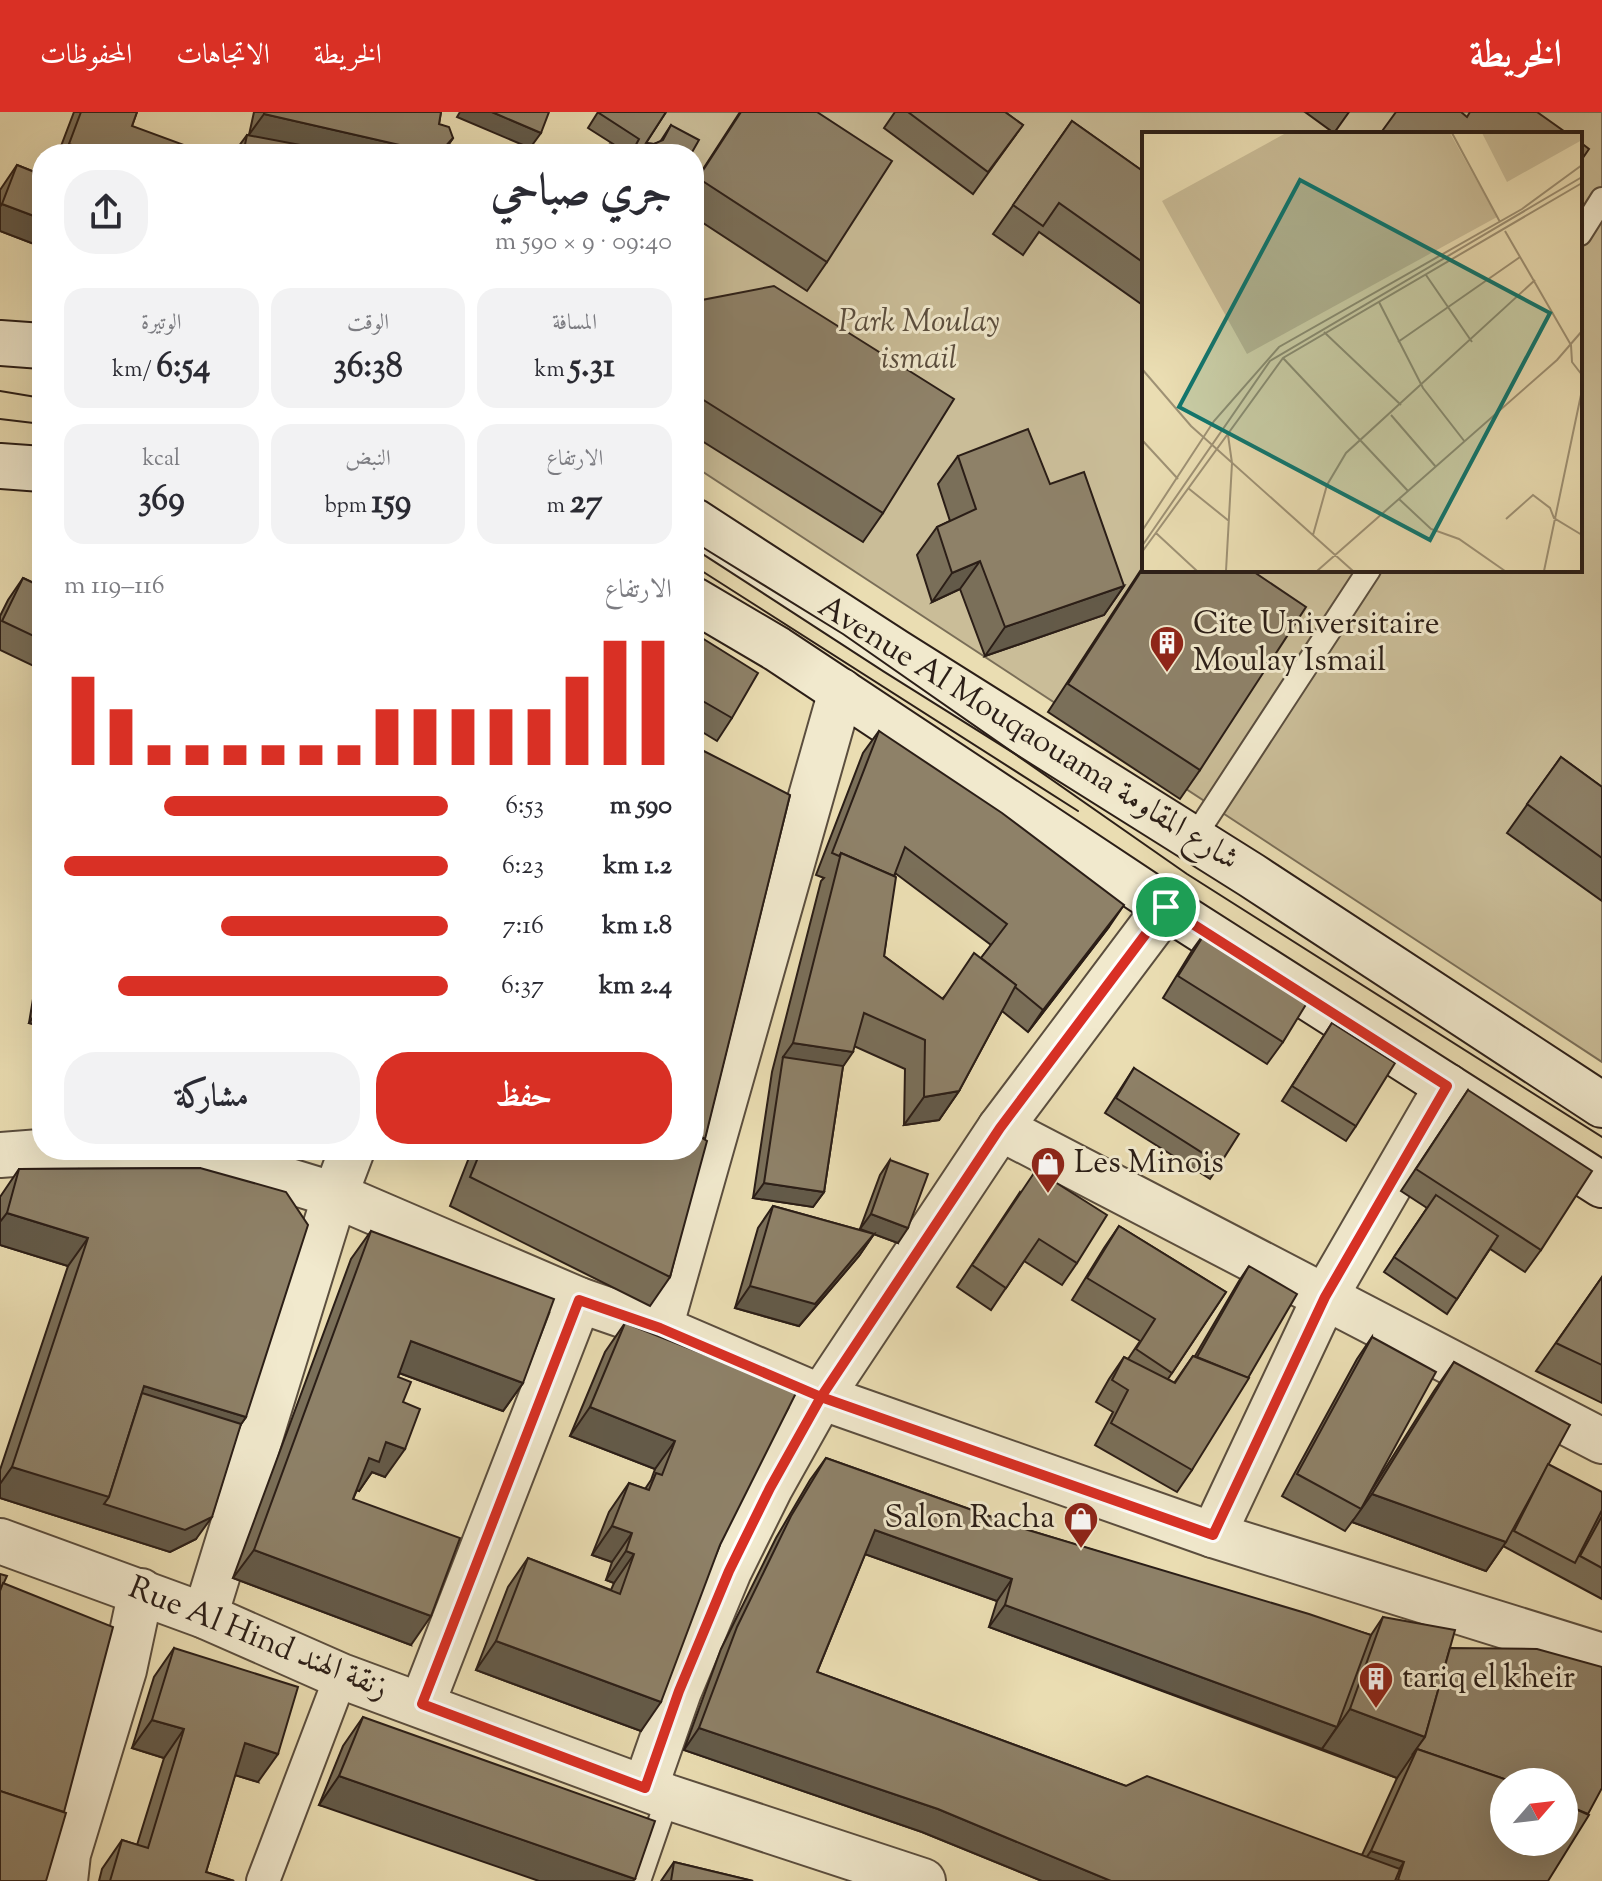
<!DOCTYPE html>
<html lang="ar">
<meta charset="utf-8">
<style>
body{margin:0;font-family:"Sorts Mill Goudy",Amiri,serif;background:#f2f2f3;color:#2b2b33;direction:rtl;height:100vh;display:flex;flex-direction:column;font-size:30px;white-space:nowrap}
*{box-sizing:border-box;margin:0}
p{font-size:26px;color:#7c7c81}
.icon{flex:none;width:44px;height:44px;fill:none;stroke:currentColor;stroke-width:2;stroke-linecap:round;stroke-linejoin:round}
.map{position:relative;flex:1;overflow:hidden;direction:ltr}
.panel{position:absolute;left:32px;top:32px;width:672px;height:1016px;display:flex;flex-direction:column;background:#fff;border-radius:32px;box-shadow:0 8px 32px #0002;direction:rtl}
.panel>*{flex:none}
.needle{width:52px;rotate:62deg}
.tools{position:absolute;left:1490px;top:1656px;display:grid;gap:16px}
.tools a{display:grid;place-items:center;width:88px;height:88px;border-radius:50%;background:#fff;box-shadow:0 8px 32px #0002;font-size:40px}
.pin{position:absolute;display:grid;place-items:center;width:68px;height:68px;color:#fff;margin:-34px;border:4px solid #fff;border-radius:50%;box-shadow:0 2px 8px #0007}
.round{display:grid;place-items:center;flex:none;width:84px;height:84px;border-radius:32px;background:#f2f2f3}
.overview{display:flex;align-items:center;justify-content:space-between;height:136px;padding:0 32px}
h1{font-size:44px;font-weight:800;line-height:60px}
.stats{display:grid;grid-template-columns:repeat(3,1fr);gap:12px;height:136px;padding:8px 32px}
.stats div{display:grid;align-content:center;border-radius:20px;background:#f2f2f3;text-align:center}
.stats b{font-size:34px;font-weight:800}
.stats small{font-size:22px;font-weight:400}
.stats p{font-size:22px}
.chart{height:224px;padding:16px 32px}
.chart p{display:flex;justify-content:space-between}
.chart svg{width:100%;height:144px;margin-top:8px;stroke:#d93025;stroke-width:6}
.action{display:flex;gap:16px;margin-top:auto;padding:16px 32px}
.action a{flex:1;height:92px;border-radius:32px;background:#d93025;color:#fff;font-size:32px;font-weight:800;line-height:92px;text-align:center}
.action a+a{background:#f2f2f3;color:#2b2b33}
ul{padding:0 32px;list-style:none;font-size:26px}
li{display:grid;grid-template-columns:128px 96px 1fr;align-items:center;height:60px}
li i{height:20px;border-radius:10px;background:#d93025}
header{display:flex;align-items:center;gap:48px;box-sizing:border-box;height:112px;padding:0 40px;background:#d93025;color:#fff}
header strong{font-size:38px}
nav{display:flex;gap:44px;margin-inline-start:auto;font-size:28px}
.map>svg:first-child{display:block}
.green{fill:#cabd98;stroke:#7a6e58;stroke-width:2;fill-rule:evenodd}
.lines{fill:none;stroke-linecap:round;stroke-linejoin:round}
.service-casing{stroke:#5b4e3e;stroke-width:26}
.pedestrian-casing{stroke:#5b4e3e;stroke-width:36}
.minor-casing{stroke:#5b4e3e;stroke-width:48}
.secondary-casing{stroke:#2b1e17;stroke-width:48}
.service{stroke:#f1e9cd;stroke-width:22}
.pedestrian{stroke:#f1e9cd;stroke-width:32}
.minor{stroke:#f1e9cd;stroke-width:44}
.secondary{stroke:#f1e9cd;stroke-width:44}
.tram{stroke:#2b1e17;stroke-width:2}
.wall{fill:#7a6f59;stroke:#2b1e17;stroke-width:2;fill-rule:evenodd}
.shaded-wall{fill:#635a49;stroke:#2b1e17;stroke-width:2}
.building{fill:#8e8168;stroke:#2b1e17;stroke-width:2}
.route-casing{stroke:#fff;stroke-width:16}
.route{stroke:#d93025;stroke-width:10}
.labels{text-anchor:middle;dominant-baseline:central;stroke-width:6;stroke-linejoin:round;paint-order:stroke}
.park-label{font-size:32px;font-style:italic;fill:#5b4e3e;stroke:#f1e9cd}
.poi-label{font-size:32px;fill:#2b1e17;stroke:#f1e9cd;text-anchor:start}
.street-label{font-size:32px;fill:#2b1e17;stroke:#f1e9cd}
.inset-road{fill:none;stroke:#9e9174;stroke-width:2}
.view{fill:#0f766e;fill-opacity:0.15;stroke:#0f766e;stroke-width:4}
.inset-edge{fill:none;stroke:#2b1e17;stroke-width:4}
</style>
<header>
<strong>الخريطة</strong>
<nav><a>الخريطة</a><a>الاتجاهات</a><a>المحفوظات</a></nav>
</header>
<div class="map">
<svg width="1602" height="1769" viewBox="0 0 1602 1769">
<rect width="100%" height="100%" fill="#eaddb2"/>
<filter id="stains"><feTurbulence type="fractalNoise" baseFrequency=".0025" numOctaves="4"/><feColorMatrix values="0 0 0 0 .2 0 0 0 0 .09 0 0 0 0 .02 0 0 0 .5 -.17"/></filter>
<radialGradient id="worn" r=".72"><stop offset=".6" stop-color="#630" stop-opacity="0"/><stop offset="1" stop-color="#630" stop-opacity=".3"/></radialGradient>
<path class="green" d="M631,0H1602V950L694,354V42H603ZM1144,22H1580V458H1144Z"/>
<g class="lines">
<defs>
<g id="service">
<polyline points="1580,122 1602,87"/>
<polyline points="1193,727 1369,458"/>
<polyline points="639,1769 668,1685"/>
</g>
<polyline id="pedestrian" points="263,1769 341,1564"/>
<g id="minor">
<polyline points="1000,1016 1602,1329"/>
<polyline points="92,1038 157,1040 237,1053 335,1083 579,1188 660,1216 821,1285 1213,1423 1602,1544"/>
<polyline points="0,1043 66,1038"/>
<polyline points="660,1216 841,579"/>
<polyline points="1213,1423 1325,1185 1447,974"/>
<polyline points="0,1429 205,1504 341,1564 668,1685 923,1769"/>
<polyline points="205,1504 335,1083 352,1038"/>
<polyline points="422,1592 579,1188"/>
<polyline points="645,1676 679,1579 729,1459 770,1376 821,1285 1000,1016 1166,795"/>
<polyline points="65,1769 68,1742 124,1558 141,1479"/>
</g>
<g id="secondary">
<polyline points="0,231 42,234"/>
<polyline points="0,354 42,357"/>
<polyline points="694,409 896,540 1251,763 1602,993"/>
<polyline points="694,488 777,537 1166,795 1602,1073"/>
</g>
</defs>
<use href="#service" class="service-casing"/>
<use href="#pedestrian" class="pedestrian-casing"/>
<use href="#minor" class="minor-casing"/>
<use href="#secondary" class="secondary-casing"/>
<use href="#service" class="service"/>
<use href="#pedestrian" class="pedestrian"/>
<use href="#minor" class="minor"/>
<use href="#secondary" class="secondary"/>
<g class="tram">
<polyline points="0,279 42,286"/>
<polyline points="0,307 42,312"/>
<polyline points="694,430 843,522 1187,762 1602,1025"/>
<polyline points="694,454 1078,699"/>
</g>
</g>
<g class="wall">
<polygon points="74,0 137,0 132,14 180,42 58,42"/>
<polygon points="254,0 441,0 439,12 453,26 442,42 233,42 247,23 249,23"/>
<polygon points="598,0 666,0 646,31 654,32 660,30 671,13 691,42 629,42 588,16"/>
<polygon points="740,0 817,0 827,150 807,179 694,105 694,71"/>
<polygon points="895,0 1005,0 1023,13 973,82 884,16"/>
<polygon points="1305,0 1349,0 1334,21"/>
<polygon points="1072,9 1144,60 1144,194 1039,120 1023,143 993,122"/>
<polygon points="17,53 42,63 42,135 0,119 0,78"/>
<polygon points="702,188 883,401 863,430 694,324 694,200"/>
<polygon points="958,344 1050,372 1124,474 1104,503 985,544 960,477 932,490 917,443 937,415 950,409 938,372"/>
<polygon points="1144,453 1144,458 1200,658 1180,687 1048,600"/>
<polygon points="23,466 42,475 42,558 0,538 0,504 8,488"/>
<polygon points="694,521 732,606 717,629 694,615"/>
<path d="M879,619L1109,815L1028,920L1002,899L959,979L939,1008L904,1013L905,957L854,934L843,954L824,1080L813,1095L753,1086L772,960L821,769L824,766L816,763L863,641ZM895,761L991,833L981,846L942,887L884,844Z"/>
<polygon points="1561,645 1602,675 1602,789 1507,721"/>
<polygon points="790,683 670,1165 650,1194 450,1094 472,1038 694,1038"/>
<polygon points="1209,815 1283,930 1267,952 1163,886 1193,837"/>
<polygon points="42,843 42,914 29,911 40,845"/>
<polygon points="1332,911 1356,1014 1346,1029 1282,989"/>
<polygon points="1134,956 1220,1052 1210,1067 1105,1001"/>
<polygon points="1468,978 1541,1138 1525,1160 1490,1137 1447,1202 1384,1160 1427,1096 1401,1079"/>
<polygon points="890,1048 898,1131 874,1122 859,1144 799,1214 735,1196 758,1116 773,1094 874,1122 860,1117 880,1063"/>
<polygon points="200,1056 246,1305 241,1312 196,1427 170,1440 0,1386 0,1358 68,1154 0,1133 0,1085 19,1057"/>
<polygon points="1020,1080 1077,1151 1062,1173 1024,1149 991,1198 957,1175"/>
<polygon points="1119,1114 1226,1180 1168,1267 1174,1271 1193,1244 1195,1244 1239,1169 1249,1154 1192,1358 1177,1380 1095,1333 1113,1300 1096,1290 1109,1267 1124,1245 1128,1247 1140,1229 1072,1188 1104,1136"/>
<polygon points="371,1119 523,1271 503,1299 399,1261 398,1265 403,1290 385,1365 372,1360 359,1379 357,1378 353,1387 411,1533 233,1466 351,1147"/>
<polygon points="1602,1165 1602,1291 1536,1259"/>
<polygon points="625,1211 720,1433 641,1619 476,1558 508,1475 528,1446 611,1478 614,1471 606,1468 612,1450 592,1443 609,1400 629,1371 645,1377 651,1368 655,1357 570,1324 605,1240"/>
<polygon points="1372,1225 1366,1387 1434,1279 1454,1250 1548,1353 1602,1398 1602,1487 1503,1434 1504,1433 1486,1459 1352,1410 1354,1407 1345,1419 1282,1384 1357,1247"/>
<path d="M826,1346L1028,1418L1371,1523L1383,1505L1450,1536L1548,1769H1042L922,1720L684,1638L721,1537L776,1426L810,1368ZM865,1442L997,1489L989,1515L1397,1666L1362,1743L1126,1674L817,1560Z"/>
<polygon points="174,1536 258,1670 235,1663 206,1760 234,1769 99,1769 102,1757 122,1728 137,1733 164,1646 132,1636 154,1565"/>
<polygon points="363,1605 633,1769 319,1693 343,1634"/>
<polygon points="674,1750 753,1769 661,1769"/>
</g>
<g class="shaded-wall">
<polygon points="460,0 492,0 541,21 530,36 457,5"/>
<polygon points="264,2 400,33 394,42 327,42 248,24"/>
<polygon points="453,26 442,42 431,42 436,35"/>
<polygon points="69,32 95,42 62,42"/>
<polygon points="2,92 42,107 42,135 0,119 0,95"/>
<polygon points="980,449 960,477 932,490 952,461"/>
<polygon points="1124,474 1104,503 985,544 1005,515"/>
<polygon points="1124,793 1109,815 1028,920 1043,898"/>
<polygon points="42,892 42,914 29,911"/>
<polygon points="793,931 853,940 833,969 783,945"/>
<polygon points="959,979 939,1008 904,1013 924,985"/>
<polygon points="764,1071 824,1080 813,1095 753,1086"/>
<polygon points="7,1101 88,1126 68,1154 0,1133 0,1110"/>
<polygon points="871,1102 908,1116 898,1131 860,1117"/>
<polygon points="874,1122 859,1144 799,1214 735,1196 750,1174"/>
<polygon points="411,1229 523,1271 503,1299 391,1258"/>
<polygon points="144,1274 246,1305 226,1334 132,1305"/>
<polygon points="590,1295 675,1329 655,1357 570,1324"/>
<polygon points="386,1330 405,1337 385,1365 372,1360 359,1379 349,1375 369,1346"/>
<polygon points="12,1355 212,1405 196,1427 170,1440 0,1386 0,1372"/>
<polygon points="1372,1382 1506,1430 1486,1459 1352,1410"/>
<polygon points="612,1414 632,1421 612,1450 592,1443"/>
<polygon points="875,1418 1012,1467 997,1489 859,1440"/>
<polygon points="254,1438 431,1504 411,1533 233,1466"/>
<polygon points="626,1439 634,1442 614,1471 606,1468"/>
<polygon points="1005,1493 1337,1615 1322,1637 989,1515"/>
<polygon points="496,1529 661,1590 641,1619 476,1558"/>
<polygon points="1350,1597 1425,1625 1397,1666 1322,1637"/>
<polygon points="152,1608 184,1617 164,1646 132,1636"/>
<polygon points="699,1616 938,1697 1111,1769 1042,1769 922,1720 684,1638"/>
<polygon points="245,1631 278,1642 258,1670 225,1660"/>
<polygon points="339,1664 635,1767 633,1769 539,1769 319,1693"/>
<polygon points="1371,1739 1404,1750 1391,1769 1351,1767"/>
</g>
<g class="building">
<polygon points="81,0 137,0 132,14 184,33 180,42 95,42 69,32"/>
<polygon points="264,0 441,0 439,12 449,15 453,26 444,36 436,35 434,42 408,42 401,41 400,33 264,2"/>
<polygon points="492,0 549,0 541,21"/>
<polygon points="600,0 666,0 646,31 654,32 663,28 671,13 699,28 691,42 631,42 639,27 599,1"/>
<polygon points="741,0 817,0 892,49 827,150 698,66"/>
<polygon points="908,0 1005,0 1023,13 988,60"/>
<polygon points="1396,0 1461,0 1467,5 1470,0 1537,0 1568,22 1380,22"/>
<polygon points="1072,9 1144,60 1144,151 1059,91 1043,114 1013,93"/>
<polygon points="247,23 348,42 243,42"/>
<polygon points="1580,30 1589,37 1580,50"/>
<polygon points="17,53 42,63 42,107 2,92"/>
<polygon points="774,174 954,287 883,401 694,282 694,201 702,188"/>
<polygon points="1028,317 1050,372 1084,360 1124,474 1005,515 980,449 952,461 937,415 976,397 958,344"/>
<polygon points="1144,455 1144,458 1251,458 1306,495 1200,658 1068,572"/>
<polygon points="23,466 42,475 42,528 2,509"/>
<polygon points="694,521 758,561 732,606 694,584"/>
<polygon points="879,619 1002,701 1124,793 1043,898 1015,875 1016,873 981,846 1007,812 905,735 894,764 841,741 839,744 832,741"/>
<polygon points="694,634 790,683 705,1027 694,1021"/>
<polygon points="1561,645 1602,675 1602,746 1527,692"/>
<polygon points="841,741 896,765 884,844 943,887 974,841 1016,873 959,979 924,985 925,928 864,901 853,940 793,931"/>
<polygon points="1209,815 1313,881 1283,930 1178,864"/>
<polygon points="1332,911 1395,951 1356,1014 1292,974"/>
<polygon points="783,945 843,954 824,1080 764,1071"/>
<polygon points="1134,956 1239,1022 1220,1052 1116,986"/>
<polygon points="1468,978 1592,1059 1541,1138 1416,1057"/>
<polygon points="694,1021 707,1029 670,1165 470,1065 481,1038 694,1038"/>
<polygon points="890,1048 928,1062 908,1116 871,1102"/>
<polygon points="200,1056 286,1080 308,1113 246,1305 144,1274 109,1385 12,1355 88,1126 7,1101 19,1057"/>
<polygon points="1036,1058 1107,1103 1077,1151 1039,1127 1006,1176 972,1153"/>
<polygon points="1436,1083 1498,1124 1457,1187 1394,1145"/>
<polygon points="773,1094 874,1122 815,1192 750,1174"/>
<polygon points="1119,1114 1226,1180 1172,1261 1136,1237 1155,1207 1087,1166"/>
<polygon points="371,1119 554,1187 523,1271 411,1229 398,1265 411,1270 403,1290 420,1297 405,1337 386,1330 379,1350 369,1346 353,1387 460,1426 431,1504 254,1438"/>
<polygon points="1249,1154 1297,1182 1248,1266 1197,1245"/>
<polygon points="1602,1165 1602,1253 1556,1231"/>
<polygon points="625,1211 797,1279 720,1433 661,1590 496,1529 528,1446 620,1482 634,1442 626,1439 632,1421 612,1414 629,1371 649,1378 656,1361 662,1363 675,1329 590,1295"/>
<polygon points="1372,1225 1436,1260 1361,1397 1297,1362"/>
<polygon points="1193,1244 1249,1266 1192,1358 1111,1311 1128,1278 1112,1268 1124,1245 1175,1271"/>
<polygon points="1454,1250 1570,1313 1506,1430 1372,1382"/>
<polygon points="142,1281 241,1312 212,1405 185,1418 104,1392 109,1385"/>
<polygon points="826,1346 1028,1418 1309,1502 1371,1523 1337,1615 1005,1493 1012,1467 875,1418 817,1560 1126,1674 1147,1664 1400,1757 1395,1769 1111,1769 938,1697 699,1616 737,1515 791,1404"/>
<polygon points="1548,1352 1602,1380 1602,1398 1575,1451 1514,1419"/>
<polygon points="1602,1404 1602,1456 1580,1444"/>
<polygon points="0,1462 7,1464 0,1479"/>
<polygon points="3,1471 113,1515 64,1700 0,1679 0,1479"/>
<polygon points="1383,1505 1455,1518 1425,1625 1350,1597"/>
<polygon points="174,1536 298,1575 278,1642 245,1631 206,1760 234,1769 110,1769 122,1728 148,1736 184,1617 152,1608"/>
<polygon points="1450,1536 1537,1537 1602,1555 1602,1676 1588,1702 1564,1692 1564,1670 1513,1670 1417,1637 1412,1643 1425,1625"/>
<polygon points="363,1605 655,1709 635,1767 339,1664"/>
<polygon points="1417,1637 1513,1670 1504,1670 1504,1730 1564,1730 1564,1692 1589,1703 1548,1769 1401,1769 1398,1768 1404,1750 1371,1739"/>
<polygon points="0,1679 66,1701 46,1769 0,1769"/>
<polygon points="674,1750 753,1769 671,1769"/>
</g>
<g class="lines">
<defs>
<polyline id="route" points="1166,795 1000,1016 821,1285 770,1376 729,1459 679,1579 645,1676 422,1592 579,1188 660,1216 821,1285 1213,1423 1325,1185 1447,974 1166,795"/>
</defs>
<use href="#route" class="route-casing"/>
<use href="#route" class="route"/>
</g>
<defs>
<symbol id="building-pin" viewBox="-11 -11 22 30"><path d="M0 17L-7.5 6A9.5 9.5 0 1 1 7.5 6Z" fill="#8f2418" stroke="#f1e9cd"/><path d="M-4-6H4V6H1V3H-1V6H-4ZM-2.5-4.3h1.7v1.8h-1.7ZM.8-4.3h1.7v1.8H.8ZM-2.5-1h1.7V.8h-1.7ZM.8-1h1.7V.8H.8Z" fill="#fff"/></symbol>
<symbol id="shop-pin" viewBox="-11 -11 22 30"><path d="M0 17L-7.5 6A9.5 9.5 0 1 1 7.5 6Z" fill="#8f2418" stroke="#f1e9cd"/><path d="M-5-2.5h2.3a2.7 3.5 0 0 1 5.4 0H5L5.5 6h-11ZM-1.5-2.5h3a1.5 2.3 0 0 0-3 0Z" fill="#fff"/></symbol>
</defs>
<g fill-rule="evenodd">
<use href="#building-pin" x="1147" y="511" width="40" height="54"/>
<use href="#shop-pin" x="1028" y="1032" width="40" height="54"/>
<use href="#shop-pin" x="1061" y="1387" width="40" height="54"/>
<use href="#building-pin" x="1356" y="1547" width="40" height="54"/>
</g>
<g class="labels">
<g class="park-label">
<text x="919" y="211">Park Moulay<tspan x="919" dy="37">ismail</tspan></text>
</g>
<g class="poi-label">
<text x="1193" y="513">Cite Universitaire<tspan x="1193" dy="37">Moulay Ismail</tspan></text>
<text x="1074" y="1052">Les Minois</text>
<text x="1055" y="1407" text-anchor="end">Salon Racha</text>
<text x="1402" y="1567">tariq el kheir</text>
</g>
<g class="street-label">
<text transform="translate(1028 622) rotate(32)">Avenue Al Mouqaouama شارع المقاومة</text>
<text transform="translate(258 1527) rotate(22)">Rue Al Hind زنقة الهند</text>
</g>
</g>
<g transform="translate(1142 20)">
<rect width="440" height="440" fill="#eaddb2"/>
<path d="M144,1H308L355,85L105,222L20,69ZM340,1H440V8L365,50Z" fill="#cabd98"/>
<path class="inset-road" d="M310,1L358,90M363,99L429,213L430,230L440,243M284,143L330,210M237,170L281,256L323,310M182,200L259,273M256,210L378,125M141,226L266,359M0,237L49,294L211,439M249,283L294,335M86,303L90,331M0,308L36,347M46,356L87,389M257,367L289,397L317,407L363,439M364,387L391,363L408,376L412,386L440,403M0,399L72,289L137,215L380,77L440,33M14,401L55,439M171,403L185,353L204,321L393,148M0,414L128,229L440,45M0,420L141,226L440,51M84,439L90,331M175,439L415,228L440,199M402,439L440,258"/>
<path class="view" d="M158,48L408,181L288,408L37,275Z"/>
<rect width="440" height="440" class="inset-edge"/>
</g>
<rect width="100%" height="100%" filter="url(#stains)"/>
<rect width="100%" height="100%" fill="url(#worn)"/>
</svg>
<div class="tools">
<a><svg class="needle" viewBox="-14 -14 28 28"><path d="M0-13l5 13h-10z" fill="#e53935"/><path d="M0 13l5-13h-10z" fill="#7c7c81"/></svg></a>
</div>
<div class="pin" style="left:1166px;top:795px;background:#1e9e55"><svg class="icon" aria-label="arrive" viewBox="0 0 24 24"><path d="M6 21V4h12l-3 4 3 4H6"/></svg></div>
<section class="panel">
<div class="overview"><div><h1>جري صباحي</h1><p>09:40 · 9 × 590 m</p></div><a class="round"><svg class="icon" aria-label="share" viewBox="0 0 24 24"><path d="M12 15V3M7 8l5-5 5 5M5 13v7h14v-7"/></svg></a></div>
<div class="stats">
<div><p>المسافة</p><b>5.31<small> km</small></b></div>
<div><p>الوقت</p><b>36:38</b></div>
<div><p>الوتيرة</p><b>6:54<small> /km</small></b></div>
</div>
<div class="stats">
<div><p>الارتفاع</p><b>27<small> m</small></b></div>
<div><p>النبض</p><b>159<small> bpm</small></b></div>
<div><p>kcal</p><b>369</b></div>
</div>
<div class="chart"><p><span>الارتفاع</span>116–119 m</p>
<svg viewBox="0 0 160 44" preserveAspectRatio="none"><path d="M5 44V17M15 44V27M25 44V38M35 44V38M45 44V38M55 44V38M65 44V38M75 44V38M85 44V27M95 44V27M105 44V27M115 44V27M125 44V27M135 44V17M145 44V6M155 44V6"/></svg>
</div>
<ul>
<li><b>590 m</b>6:53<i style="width:74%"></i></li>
<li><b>1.2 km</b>6:23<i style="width:100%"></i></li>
<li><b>1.8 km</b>7:16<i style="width:59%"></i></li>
<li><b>2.4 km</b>6:37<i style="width:86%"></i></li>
</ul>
<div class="action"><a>حفظ</a><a>مشاركة</a></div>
</section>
</div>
